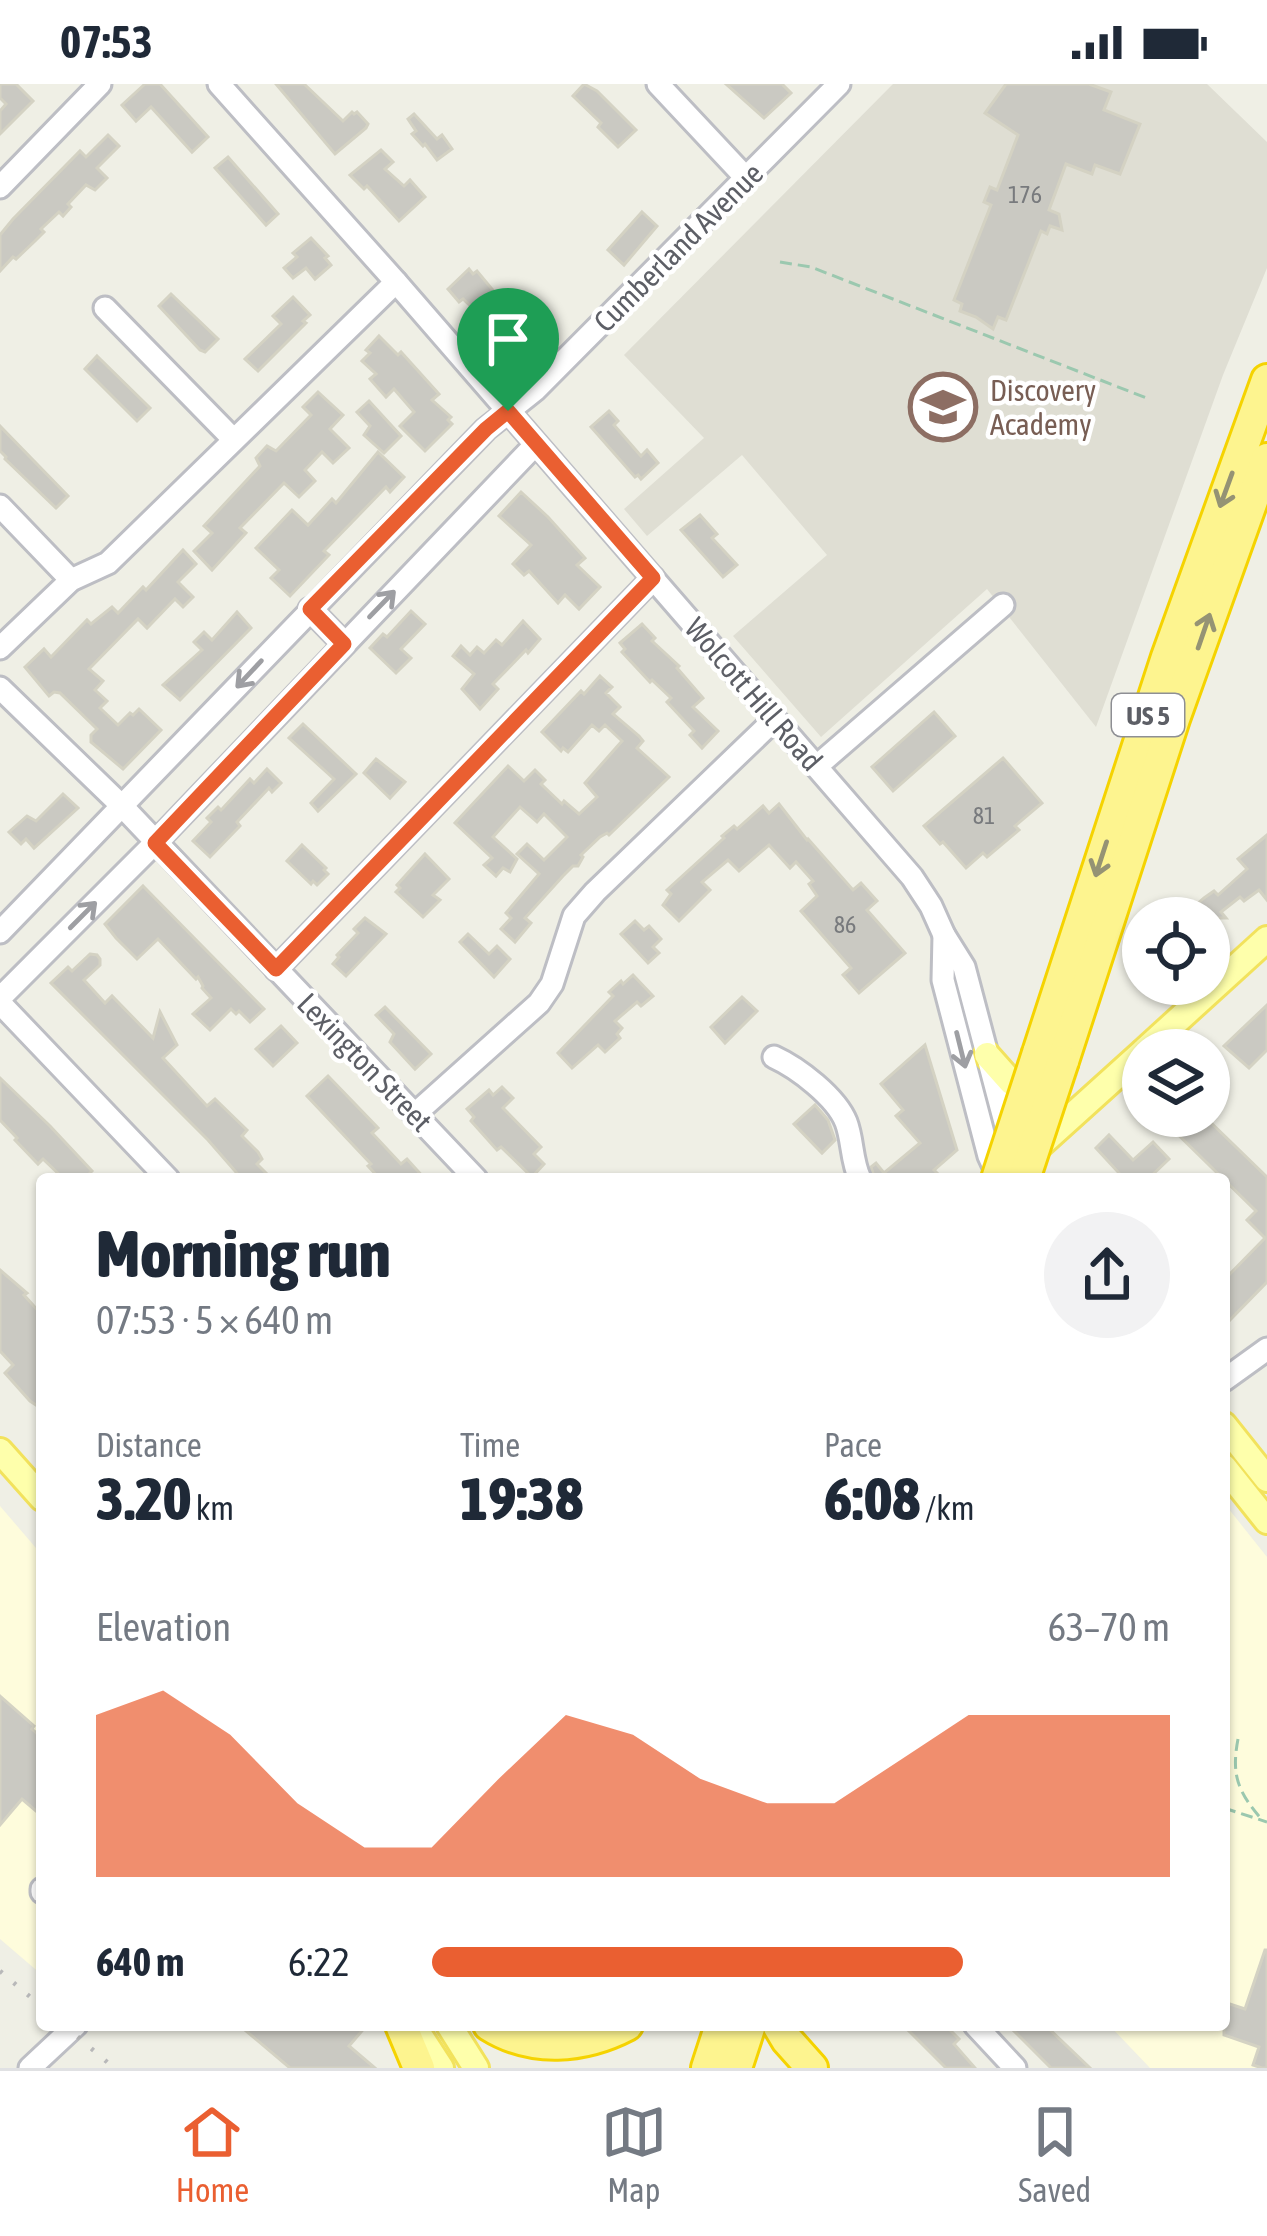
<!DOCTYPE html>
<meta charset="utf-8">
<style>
body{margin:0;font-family:"Asap Condensed",sans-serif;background:#f2f2f3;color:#1f2937;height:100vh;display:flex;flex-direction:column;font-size:45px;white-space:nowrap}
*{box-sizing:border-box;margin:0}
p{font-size:39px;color:#747a83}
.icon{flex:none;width:66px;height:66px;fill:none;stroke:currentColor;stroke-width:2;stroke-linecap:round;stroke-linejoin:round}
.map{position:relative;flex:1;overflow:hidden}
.drawer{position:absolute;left:36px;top:1089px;width:1194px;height:858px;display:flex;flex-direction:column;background:#fff;border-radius:12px;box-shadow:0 3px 9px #0004}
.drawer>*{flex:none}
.tools{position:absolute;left:1122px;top:813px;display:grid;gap:24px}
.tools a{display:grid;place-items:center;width:108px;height:108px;border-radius:50%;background:#fff;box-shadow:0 3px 9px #0004;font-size:60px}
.pin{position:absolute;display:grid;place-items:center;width:102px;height:102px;color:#fff;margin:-123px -51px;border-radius:50% 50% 50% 0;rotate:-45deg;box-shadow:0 0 12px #0007}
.pin .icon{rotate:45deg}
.round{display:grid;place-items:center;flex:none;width:126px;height:126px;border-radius:63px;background:#f2f2f3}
.overview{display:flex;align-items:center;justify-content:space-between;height:204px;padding:0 60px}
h1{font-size:66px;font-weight:800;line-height:90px}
.metrics{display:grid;grid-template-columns:repeat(3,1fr);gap:18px;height:204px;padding:12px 60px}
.metrics div{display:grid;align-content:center}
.metrics b{font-size:60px;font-weight:800}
.metrics small{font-size:33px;font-weight:400}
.metrics p{font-size:33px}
.chart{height:336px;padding:24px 60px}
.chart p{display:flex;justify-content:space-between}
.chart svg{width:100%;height:216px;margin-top:12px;fill:#ea5f31;opacity:.7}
ul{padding:0 60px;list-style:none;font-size:39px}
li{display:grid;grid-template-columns:192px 144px 1fr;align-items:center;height:90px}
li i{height:30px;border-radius:15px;background:#ea5f31}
.status{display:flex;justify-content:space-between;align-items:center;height:84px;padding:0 60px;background:#fff;direction:ltr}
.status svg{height:33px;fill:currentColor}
.menu{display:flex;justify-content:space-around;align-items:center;height:168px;border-top:3px solid #e0e1e3;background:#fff;font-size:33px;color:#747a83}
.menu a{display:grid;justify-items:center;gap:6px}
.menu .on{color:#ea5f31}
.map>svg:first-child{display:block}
.commercial{fill:#fefcdc}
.education{fill:#dfded3}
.building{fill:#cac9c2;stroke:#d4d2c3;stroke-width:3}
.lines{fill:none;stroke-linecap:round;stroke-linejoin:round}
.minor-casing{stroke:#bdbec4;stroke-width:27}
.major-casing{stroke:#f2e25c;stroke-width:30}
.highway-casing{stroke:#f5d300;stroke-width:36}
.path{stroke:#9bc8af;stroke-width:3;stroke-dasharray:12 6;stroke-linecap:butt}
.minor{stroke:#fff;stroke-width:21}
.major{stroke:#feffab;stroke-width:24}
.highway{stroke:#fdf48f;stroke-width:30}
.rail{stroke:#b8b8b9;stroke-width:4.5;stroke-dasharray:3 15;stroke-linecap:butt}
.highway-bridge-casing{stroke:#f5d300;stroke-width:36;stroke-linecap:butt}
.highway-bridge{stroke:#fdf48f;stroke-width:30}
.oneway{stroke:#959374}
.oneway2{stroke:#9e9fa3}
.route-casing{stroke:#fff;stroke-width:24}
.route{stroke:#ea5f31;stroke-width:15}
.labels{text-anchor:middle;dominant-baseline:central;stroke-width:9;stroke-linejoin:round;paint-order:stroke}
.number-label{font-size:24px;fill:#787a7d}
.shield{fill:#fff;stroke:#8e8f94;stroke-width:3}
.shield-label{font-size:27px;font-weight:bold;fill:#5d5f66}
.street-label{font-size:30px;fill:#5d5f66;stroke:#fff}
.education-label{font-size:30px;fill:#785e54;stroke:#fff;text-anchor:start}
</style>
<div class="status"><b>07:53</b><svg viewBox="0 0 49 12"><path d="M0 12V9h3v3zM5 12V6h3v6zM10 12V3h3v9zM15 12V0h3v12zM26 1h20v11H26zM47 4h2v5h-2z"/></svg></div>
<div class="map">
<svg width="1267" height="1984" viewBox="0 0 1267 1984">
<rect width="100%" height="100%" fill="#efefe5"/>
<g class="commercial">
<polygon points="1224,1419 1267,1473 1267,1984 1150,1984 1109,1941 1224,1941"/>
<polygon points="0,1422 42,1471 42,1891 0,1855"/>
</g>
<polygon class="education" points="893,0 1207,0 1267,58 1267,184 1223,291 1096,643 987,505 821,653 733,552 827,471 742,371 647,452 624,425 704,354 624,271"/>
<g class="building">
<polygon points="0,0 16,0 33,17 0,50 0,27 6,20 0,14"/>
<polygon points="145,0 160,0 208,53 192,68 151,23 136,37 122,21"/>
<polygon points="276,0 304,0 343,37 352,28 354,30 357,28 368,40 366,44 335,70"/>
<polygon points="584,0 597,7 636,46 618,63 598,43 601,39 573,12"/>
<polygon points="726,0 782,0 791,9 764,34"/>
<polygon points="1006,0 1089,0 1111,8 1104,26 1140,40 1120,90 1095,81 1092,90 1066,80 1049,126 1059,130 1062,146 1050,142 1047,150 1041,147 1006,236 998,233 993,245 976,233 960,227 962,220 954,216 991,121 984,118 990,103 997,106 1018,51 985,29"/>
<polygon points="414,30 437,55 442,51 452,65 437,76 425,60 423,62 412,50 416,47 408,35"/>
<polygon points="108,51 119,62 97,84 107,94 95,106 86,101 68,120 71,123 63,132 59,128 41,145 44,148 35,157 16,175 13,173 0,187 0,151 13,135 80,67 86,73"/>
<polygon points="381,66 393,78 385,85 404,102 410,96 425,113 399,137 367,102 364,105 350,91"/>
<polygon points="228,73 278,130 266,141 215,84"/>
<polygon points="642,128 657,142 624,181 608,166"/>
<polygon points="311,154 328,172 325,174 331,181 315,195 306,184 293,194 284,184 297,173 293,169"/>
<polygon points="469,185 473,190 477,187 501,216 504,214 515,227 508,233 536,262 527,271 524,268 512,278 476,236 481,232 463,215 459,218 448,205"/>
<polygon points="171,210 218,255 205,268 200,266 159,222"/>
<polygon points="293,213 310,231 303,237 306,239 258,287 245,275 281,240 273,232"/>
<polygon points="379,252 398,271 401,268 439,310 432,316 451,333 448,336 452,340 425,367 400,342 414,328 394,305 386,313 370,295 376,290 362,277 370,269 366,266"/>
<polygon points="97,272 150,324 137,337 85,285"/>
<polygon points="318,308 343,331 330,345 349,364 333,379 322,368 305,386 315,397 299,413 284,399 240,444 246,449 212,486 194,467 212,449 204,442 260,382 256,374 267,362 276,367 311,331 303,323"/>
<polygon points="369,317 401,352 384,369 364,351 370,342 357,328"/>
<polygon points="609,327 618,337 614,341 641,372 647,366 658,379 641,395 638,391 635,393 591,343"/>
<polygon points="0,342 68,412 56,424 5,375 6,373 0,367"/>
<polygon points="378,368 404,393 390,408 386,403 324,467 329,471 290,512 271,494 279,486 256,464 292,426 308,441 332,415 336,419"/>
<polygon points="521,408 548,433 585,474 577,481 600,503 579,525 565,511 558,519 529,487 524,491 513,480 531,461 499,432"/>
<polygon points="700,431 717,450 712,454 737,481 723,493 681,446"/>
<polygon points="183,466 196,480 178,498 193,513 183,523 175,515 147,544 138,535 89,585 103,597 95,606 107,617 100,624 118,641 130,629 133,631 139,625 161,646 123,685 91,658 91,651 97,645 60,609 54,608 49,612 25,583 44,565 51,573 87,536 91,540 112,523 118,529 143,503 146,506"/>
<polygon points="411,527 425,540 401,565 411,574 396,589 370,564 383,550 387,553"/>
<polygon points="237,528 251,544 180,616 163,601 202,566 194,558 204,548 212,556"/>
<polygon points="523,537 540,555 528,569 526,566 493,600 498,605 480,625 462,605 474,590 453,572 461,562 470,571 477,563 484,569 496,556 502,561"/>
<polygon points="642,540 655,554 652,557 679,582 677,584 703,614 693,623 718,647 702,664 690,651 694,647 667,618 671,614 652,596 650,598 622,568 625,565 620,559"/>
<polygon points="600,592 612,603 606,609 620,623 613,630 639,652 643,657 637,664 669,693 609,751 607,749 600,753 581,771 583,773 578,782 573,782 563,792 525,834 531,839 515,858 501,845 511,834 506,829 539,790 517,770 527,760 544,776 567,753 544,730 537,738 520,723 493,753 517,775 510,788 503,784 496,792 484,781 492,774 455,739 508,682 524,697 535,686 545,696 541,700 562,720 564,717 579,730 597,713 585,699 622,657 605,641 599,647 592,641 568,668 563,664 561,667 542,648 581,607 584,610"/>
<polygon points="934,628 955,652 893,707 872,683"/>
<polygon points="303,640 356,690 318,727 311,719 334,695 289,654"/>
<polygon points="1003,674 1042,719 1015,742 1019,746 987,773 983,769 966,784 943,758 940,760 924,742"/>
<polygon points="376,675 405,698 390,714 364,689"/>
<polygon points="267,685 281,699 272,708 269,704 237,738 240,742 210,773 193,757 211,738 207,734 218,723 221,726 223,724 250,695 254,699"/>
<polygon points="63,710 78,724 34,764 26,755 21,760 9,748 27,732 36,737"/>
<polygon points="779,720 807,756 808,755 853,806 861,799 877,817 867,826 905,869 859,909 843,891 851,884 801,827 817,812 809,800 813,797 796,778 790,784 769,761 739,787 728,776 702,798 710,806 679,837 663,821 671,810 667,806 724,754 722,752 734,742 737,745 763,722 769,729"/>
<polygon points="1267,751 1267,816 1259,806 1244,817 1240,813 1221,828 1226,834 1187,834 1197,825 1195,822 1204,814 1214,807 1218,811 1247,785 1238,775"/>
<polygon points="302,761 326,784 324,786 328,790 317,801 313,797 311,800 287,777"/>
<polygon points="425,770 449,795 433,811 440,816 423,833 396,808 400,804 397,801"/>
<polygon points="143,802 264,925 250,938 239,927 236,930 231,925 210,946 193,930 211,914 202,904 203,902 198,893 196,895 158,855 137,875 116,854 105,840"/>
<polygon points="365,834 386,850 346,892 333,880 339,873 337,871 358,849 354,845"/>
<polygon points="635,837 644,846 649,842 661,855 653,863 659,869 648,879 621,850"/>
<polygon points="468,850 489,870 497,862 510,875 494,893 460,858"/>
<polygon points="90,870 97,871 100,875 100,881 84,896 105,919 112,912 153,954 160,928 177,961 163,974 207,1022 215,1015 247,1046 242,1052 258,1068 262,1075 257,1080 272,1095 242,1095 208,1056 51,899 68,883 72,887"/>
<polygon points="633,891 653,912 641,922 637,918 615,937 622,944 617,950 620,954 605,968 598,961 572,984 558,969 613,912 609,908 621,897 623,900"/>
<polygon points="742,913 757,927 725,959 711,943"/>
<polygon points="1267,921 1267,966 1249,984 1224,962"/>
<polygon points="385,923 431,970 415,985 390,958 394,950 376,931"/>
<polygon points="281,942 297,959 273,982 256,965"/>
<polygon points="925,961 957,1066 934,1086 943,1095 875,1095 871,1083 876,1079 884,1089 920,1059 896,1032 903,1026 881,1000"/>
<polygon points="328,992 378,1044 372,1049 401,1080 407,1075 425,1095 380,1095 368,1082 371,1080 307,1012"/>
<polygon points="0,994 50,1042 92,1087 84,1095 64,1095 43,1075 38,1080 15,1056 17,1054 0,1036"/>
<polygon points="502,1003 513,1014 503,1024 541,1063 534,1070 544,1080 532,1093 501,1063 497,1066 471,1037 474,1033 467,1025 489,1006 493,1011"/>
<polygon points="815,1021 828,1036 835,1056 822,1069 794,1040"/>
<polygon points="1159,1032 1204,1032 1267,1093 1267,1198 1224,1242 1224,1196 1265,1154 1247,1136 1256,1127"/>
<polygon points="1109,1051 1133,1076 1153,1058 1169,1075 1148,1095 1112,1095 1119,1089 1096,1064"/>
<polygon points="0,1186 27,1209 24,1211 42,1231 42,1325 30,1317 5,1289 13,1281 0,1267"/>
<polygon points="0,1612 34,1642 32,1645 42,1654 42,1732 22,1715 0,1741"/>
<polygon points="1265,1866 1267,1866 1267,1984 1262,1984 1253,1981 1259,1963 1224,1951 1224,1918 1245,1925"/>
<polygon points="239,1941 367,1941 349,1962 375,1984 290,1984"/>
<polygon points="903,1941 945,1941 959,1955 954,1960 975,1984 946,1984"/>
<polygon points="1008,1941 1045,1941 1090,1984 1051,1984"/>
</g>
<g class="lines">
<defs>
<g id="minor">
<polyline points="219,0 396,198 912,793 931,822 944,851 964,883 1010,1057"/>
<polyline points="658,0 747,95"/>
<polyline points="0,103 100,0"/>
<polyline points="105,224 233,355"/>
<polyline points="0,422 71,496"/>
<polyline points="310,525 344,560"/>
<polyline points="0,564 71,496 108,479 396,198"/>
<polyline points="0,604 123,723 476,1095"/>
<polyline points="817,682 1003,521"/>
<polyline points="0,848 486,345 535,306 839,0"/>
<polyline points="944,851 943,896 989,1072 999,1094"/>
<polyline points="276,885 653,494"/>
<polyline points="0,914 155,759 536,360"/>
<polyline points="0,919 168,1095"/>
<path d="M774,973C798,984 836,1013 846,1038C853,1056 851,1076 860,1095"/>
<polyline points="415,1030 539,919 552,900 574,832 595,808 775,635"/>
<polyline points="1224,1296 1267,1265"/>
<polyline points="42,1805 42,1808"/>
<polyline points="975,1941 1015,1984"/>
<polyline points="30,1984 76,1941"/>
</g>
<g id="major">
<polyline points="1145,966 1267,855"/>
<polyline points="987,971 1011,998 1039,1011"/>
<polyline points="1031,1069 1143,968"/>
<polyline points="1224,1341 1267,1395"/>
<polyline points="0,1367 42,1414"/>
<polyline points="1224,1383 1267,1437"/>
<polyline points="413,1941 441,1984"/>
<polyline points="449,1941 476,1984"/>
</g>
<g id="highway">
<polyline points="1038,969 1167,573 1267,296"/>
<polyline points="1063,977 1174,635 1267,375"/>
<polyline points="401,1941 419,1984"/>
<path d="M489,1941C532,1968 583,1964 627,1941"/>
<polyline points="778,1941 787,1956 812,1984"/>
<polyline points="707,1984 721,1941"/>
<polyline points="736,1984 750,1941"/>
</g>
</defs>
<use href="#minor" class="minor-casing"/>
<use href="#major" class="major-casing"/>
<use href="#highway" class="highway-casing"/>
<g class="path">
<polyline points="780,178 811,183 1149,315"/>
<path d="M1238,1655C1231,1692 1238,1708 1263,1737"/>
<polyline points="1224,1724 1267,1738"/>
</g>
<use href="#minor" class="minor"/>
<use href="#major" class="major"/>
<use href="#highway" class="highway"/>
<g class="rail">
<polyline points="0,1887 42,1923"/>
<polyline points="64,1941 114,1984"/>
</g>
<defs>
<g id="highway-bridge">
<polyline points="997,1095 1038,969"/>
<polyline points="1024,1095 1063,977"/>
</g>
</defs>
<use href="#highway-bridge" class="highway-bridge-casing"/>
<use href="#highway-bridge" class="highway-bridge"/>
</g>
<defs><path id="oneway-shaft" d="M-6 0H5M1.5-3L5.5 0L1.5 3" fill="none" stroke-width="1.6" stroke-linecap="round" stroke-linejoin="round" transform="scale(3)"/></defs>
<g class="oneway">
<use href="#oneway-shaft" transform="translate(1226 406) rotate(110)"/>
<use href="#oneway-shaft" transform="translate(1204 547) rotate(-71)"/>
<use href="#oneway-shaft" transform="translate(1101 775) rotate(108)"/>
</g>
<g class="oneway2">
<use href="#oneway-shaft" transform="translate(382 520) rotate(-46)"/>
<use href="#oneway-shaft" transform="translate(249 590) rotate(133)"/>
<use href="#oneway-shaft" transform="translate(83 831) rotate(-45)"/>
<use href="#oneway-shaft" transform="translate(961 966) rotate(76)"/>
</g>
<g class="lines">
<defs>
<polygon id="route" points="508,327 653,494 276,885 155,759 344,560 310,525 486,345"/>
</defs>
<use href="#route" class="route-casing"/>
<use href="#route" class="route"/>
</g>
<defs>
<symbol id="school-ring" viewBox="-11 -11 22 22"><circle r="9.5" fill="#fff" stroke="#8d6e63" stroke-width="1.5"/><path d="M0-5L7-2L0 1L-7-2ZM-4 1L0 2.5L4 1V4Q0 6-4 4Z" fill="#8d6e63"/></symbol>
</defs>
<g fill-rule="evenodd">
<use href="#school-ring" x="905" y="285" width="76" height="76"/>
</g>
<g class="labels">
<g class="number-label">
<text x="1025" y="110">176</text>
<text x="984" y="731">81</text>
<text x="845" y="840">86</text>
</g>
<rect class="shield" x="1112" y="610" width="72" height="42" rx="9"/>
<g class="shield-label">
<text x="1148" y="631">US 5</text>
</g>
<g class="street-label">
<text transform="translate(678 163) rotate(-45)">Cumberland Avenue</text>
<text transform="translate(754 610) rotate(49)">Wolcott Hill Road</text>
<text transform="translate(365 978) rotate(46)">Lexington Street</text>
</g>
<g class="education-label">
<text x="990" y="306">Discovery<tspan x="990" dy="34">Academy</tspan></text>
</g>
</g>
</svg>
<div class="tools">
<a><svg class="icon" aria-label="locate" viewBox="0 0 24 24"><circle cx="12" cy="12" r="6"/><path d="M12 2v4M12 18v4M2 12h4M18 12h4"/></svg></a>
<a><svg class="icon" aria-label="layers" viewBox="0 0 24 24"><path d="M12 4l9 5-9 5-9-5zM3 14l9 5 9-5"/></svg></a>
</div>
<div class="pin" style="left:508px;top:327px;background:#1e9e55"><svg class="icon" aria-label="arrive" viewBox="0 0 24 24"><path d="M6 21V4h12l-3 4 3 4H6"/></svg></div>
<section class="drawer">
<div class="overview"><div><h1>Morning run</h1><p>07:53 · 5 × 640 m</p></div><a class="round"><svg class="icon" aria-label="share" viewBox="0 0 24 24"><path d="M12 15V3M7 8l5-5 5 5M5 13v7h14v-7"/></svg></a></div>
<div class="metrics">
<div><p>Distance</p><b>3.20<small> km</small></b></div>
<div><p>Time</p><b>19:38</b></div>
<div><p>Pace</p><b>6:08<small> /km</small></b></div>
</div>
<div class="chart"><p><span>Elevation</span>63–70 m</p>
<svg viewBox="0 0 160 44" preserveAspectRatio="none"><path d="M0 44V11L10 6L20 15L30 29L40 38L50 38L60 24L70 11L80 15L90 24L100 29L110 29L120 20L130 11L140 11L150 11L160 11V44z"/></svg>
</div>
<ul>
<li><b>640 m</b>6:22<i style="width:72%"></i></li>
</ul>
</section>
</div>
<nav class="menu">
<a class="on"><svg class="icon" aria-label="home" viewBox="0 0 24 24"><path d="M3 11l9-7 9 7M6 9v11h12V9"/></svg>Home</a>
<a><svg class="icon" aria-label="map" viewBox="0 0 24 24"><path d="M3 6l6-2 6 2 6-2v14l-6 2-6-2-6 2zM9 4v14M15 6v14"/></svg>Map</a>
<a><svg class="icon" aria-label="saved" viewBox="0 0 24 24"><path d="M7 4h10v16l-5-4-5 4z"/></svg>Saved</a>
</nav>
